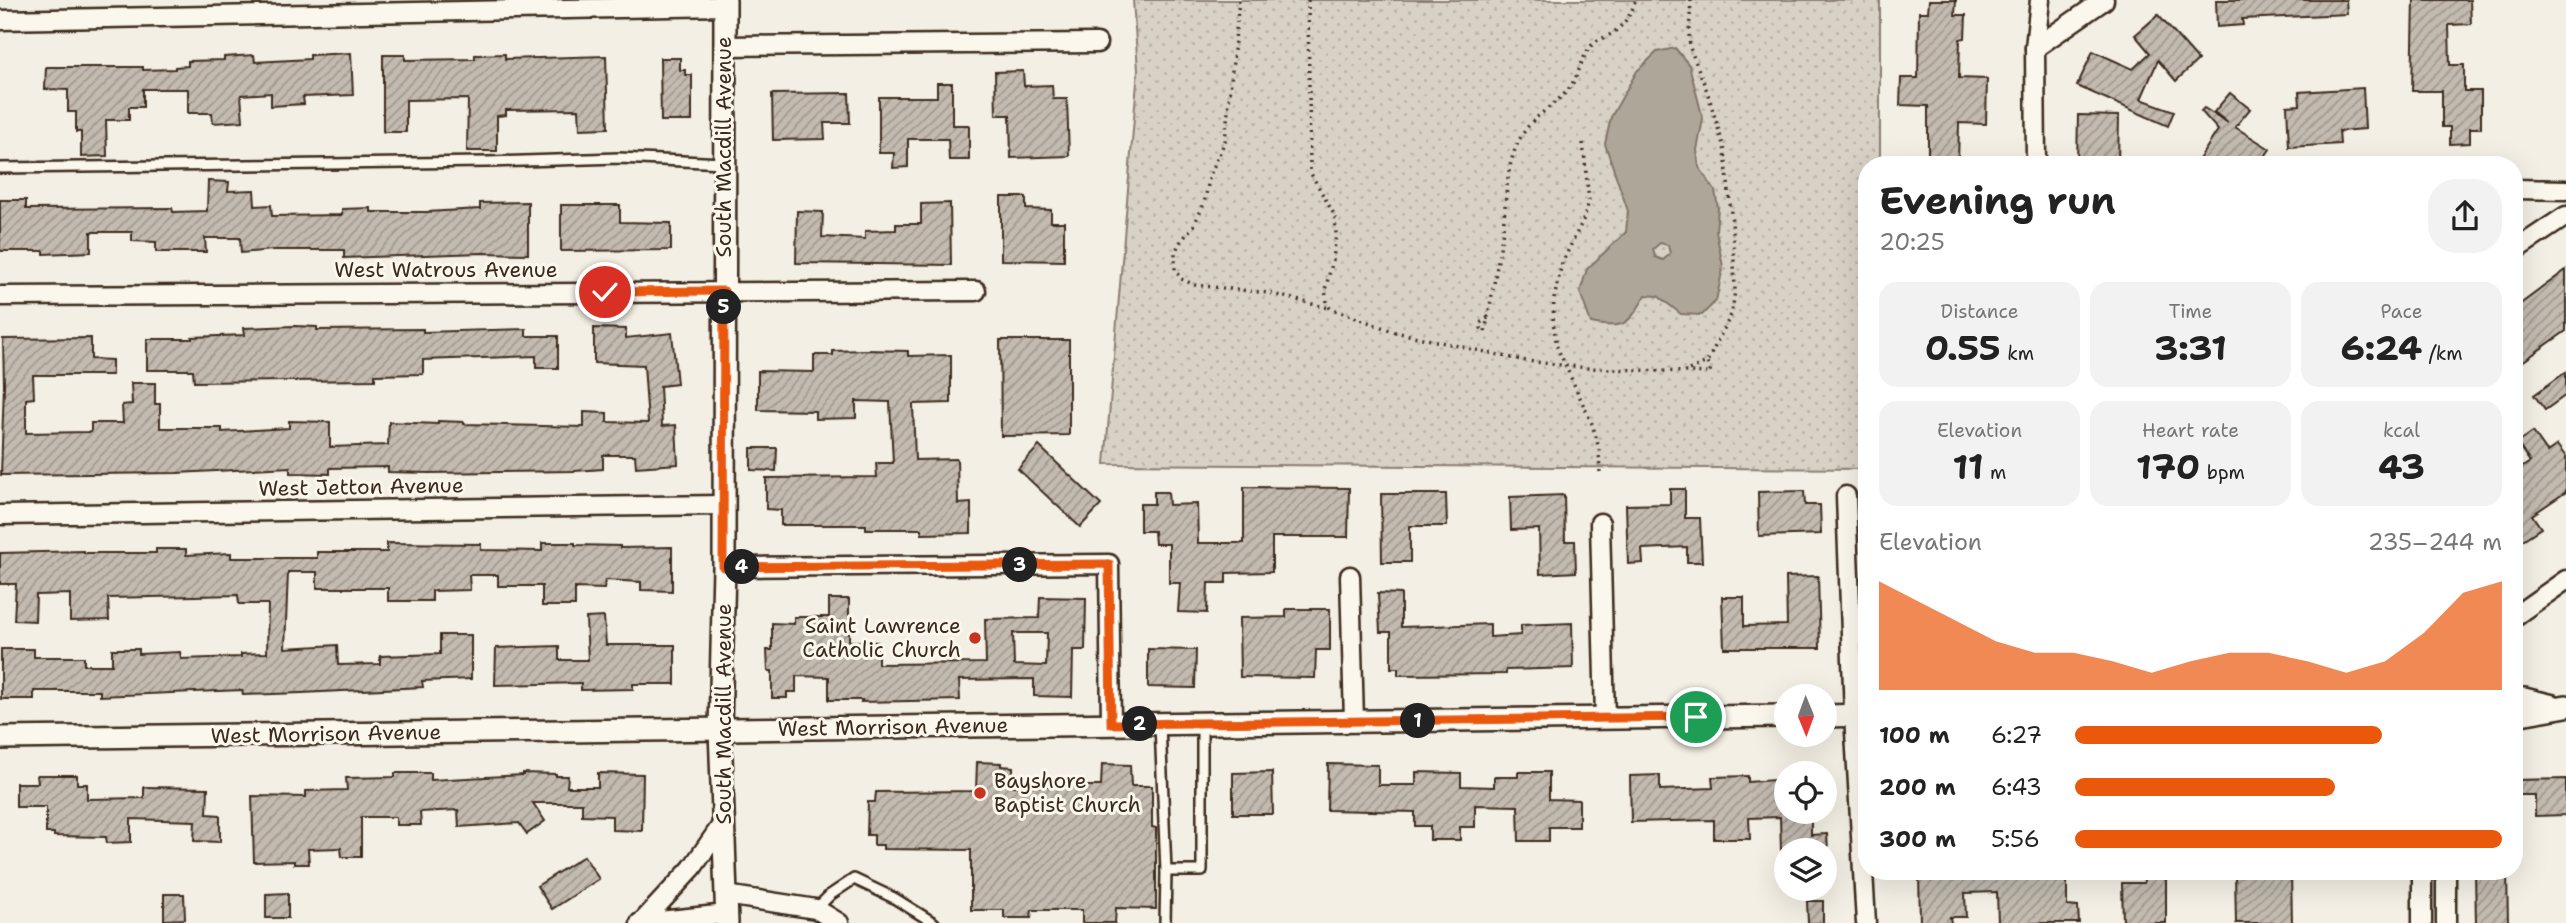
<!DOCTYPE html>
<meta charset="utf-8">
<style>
body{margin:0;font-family:"Shantell Sans",sans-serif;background:#f2f2f2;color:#222;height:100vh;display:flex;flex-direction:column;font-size:26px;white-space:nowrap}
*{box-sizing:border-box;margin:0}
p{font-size:23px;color:#767676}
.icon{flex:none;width:38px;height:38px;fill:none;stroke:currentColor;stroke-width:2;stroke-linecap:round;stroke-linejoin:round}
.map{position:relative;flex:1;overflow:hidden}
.details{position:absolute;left:1858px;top:156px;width:665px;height:724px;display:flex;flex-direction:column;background:#fff;border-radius:28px;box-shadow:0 7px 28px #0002}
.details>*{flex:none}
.needle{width:46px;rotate:179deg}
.fabs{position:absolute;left:1774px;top:684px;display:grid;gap:14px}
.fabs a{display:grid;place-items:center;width:63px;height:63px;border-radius:50%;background:#fff;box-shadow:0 7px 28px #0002;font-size:35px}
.pin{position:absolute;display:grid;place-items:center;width:60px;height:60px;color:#fff;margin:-30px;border:4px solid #fff;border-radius:50%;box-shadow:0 2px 7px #0007}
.km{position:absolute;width:35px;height:35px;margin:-18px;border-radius:50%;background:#222;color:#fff;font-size:19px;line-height:35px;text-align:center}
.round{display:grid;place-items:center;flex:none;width:74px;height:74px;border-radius:28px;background:#f2f2f2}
.summary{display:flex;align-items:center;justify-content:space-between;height:119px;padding:0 21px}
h1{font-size:38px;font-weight:700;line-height:52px}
.stats{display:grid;grid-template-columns:repeat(3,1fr);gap:10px;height:119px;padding:7px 21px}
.stats div{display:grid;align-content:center;border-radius:18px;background:#f2f2f2;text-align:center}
.stats b{font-size:35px;font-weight:700}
.stats small{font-size:19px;font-weight:400}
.stats p{font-size:19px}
.chart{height:196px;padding:14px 21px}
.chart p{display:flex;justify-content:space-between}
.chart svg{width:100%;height:126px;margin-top:7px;fill:#ea580c;opacity:.7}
ul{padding:0 21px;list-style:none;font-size:23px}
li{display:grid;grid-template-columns:112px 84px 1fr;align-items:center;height:52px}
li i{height:18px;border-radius:9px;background:#ea580c}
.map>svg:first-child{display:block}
.grass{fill:url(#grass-dots);stroke:#8a7e72;stroke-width:2}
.water{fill:#afa69a;stroke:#817468;stroke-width:2;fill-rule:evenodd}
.building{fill:url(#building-hatch);stroke:#3b2a1e;stroke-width:2;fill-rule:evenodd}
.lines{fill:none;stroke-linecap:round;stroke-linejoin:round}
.service-casing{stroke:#3b2a1e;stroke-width:14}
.minor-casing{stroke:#3b2a1e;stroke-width:23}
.tertiary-casing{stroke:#3b2a1e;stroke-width:26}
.path{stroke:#3b2a1e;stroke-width:3.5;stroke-dasharray:2 5;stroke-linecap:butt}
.service{stroke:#fbf7ec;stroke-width:9}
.minor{stroke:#fbf7ec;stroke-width:18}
.tertiary{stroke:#fbf7ec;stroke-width:21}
.route-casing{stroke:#fff;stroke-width:14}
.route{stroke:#ea580c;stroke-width:9}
.poi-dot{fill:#c8321e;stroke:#fbf7ec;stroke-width:2.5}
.labels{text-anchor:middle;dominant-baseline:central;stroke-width:6;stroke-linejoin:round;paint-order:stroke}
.street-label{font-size:21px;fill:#3b2a1e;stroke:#fbf7ec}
.poi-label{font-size:21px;fill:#3b2a1e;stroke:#fbf7ec;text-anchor:end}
</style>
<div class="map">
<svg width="2566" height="923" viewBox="0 0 2566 923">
<defs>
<pattern id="grass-dots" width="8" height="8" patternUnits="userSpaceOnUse" patternTransform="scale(1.75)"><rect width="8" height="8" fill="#d8d1c6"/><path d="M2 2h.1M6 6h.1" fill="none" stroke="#bab4aa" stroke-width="1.8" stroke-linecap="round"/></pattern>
<pattern id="building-hatch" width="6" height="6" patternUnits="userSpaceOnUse" patternTransform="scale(1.75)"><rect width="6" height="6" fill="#c3bbb0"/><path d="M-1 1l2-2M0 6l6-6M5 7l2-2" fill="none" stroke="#a0988f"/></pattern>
</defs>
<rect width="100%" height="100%" fill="#f3efe4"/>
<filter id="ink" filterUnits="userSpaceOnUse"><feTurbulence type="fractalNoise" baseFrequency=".0143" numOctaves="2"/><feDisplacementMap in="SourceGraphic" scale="14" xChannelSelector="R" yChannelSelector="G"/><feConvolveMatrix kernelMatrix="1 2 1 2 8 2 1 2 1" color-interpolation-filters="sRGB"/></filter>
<g filter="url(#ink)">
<polygon class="grass" points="1133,0 1880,0 1880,164 1867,164 1867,469 1105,464 1138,70"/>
<path class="water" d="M1675,48L1689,65L1703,119L1697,150L1699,167L1715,191L1718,208L1716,231L1723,267L1716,301L1702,315L1681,314L1658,296L1646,295C1629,323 1626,330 1591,323L1580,292L1587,269L1626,232L1628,211L1605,144L1611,117L1637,71L1657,52ZM1660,243L1668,245L1670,254L1663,260L1655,257L1653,249Z"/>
<g class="building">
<polygon points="1929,0 1956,0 1955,15 1966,15 1965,38 1960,39 1959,78 1987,79 1986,124 1959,123 1958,164 1928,164 1928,106 1900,105 1901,78 1918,78 1919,12 1928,12"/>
<polygon points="2216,0 2346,0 2347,14 2242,19 2243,25 2217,27"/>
<polygon points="2414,0 2470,0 2471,24 2449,25 2450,65 2464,65 2464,91 2481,91 2481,128 2470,128 2470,143 2450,144 2450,127 2442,127 2442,91 2412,91"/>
<polygon points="2158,15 2198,60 2176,81 2158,60 2141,99 2174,111 2168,126 2077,86 2093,51 2133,69 2150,53 2135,35"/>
<polygon points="351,53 353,95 303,97 304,104 271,106 271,93 241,95 243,121 213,123 212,113 188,113 188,89 143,89 143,107 129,107 129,120 106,120 107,156 81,157 81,132 76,132 76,112 68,112 68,90 45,89 46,67 143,67 143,70 175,69 175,67 188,66 188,61 224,60 224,57 254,55 255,62 310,59 310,55"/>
<polygon points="505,54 505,59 606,56 608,128 580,129 579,109 506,110 506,115 497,116 497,151 467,151 468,99 406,100 406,132 383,132 383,55 405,55 405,60 475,59 475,55"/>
<polygon points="660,58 680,58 680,70 685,70 685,75 692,75 692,121 661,121"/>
<polygon points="1023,71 1024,86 1052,85 1053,99 1067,99 1069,156 1011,158 1010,115 996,115 995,72"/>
<polygon points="937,83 952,83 952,125 969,125 969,160 949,160 948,139 908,139 908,167 893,168 894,153 879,153 879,97 937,97"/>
<polygon points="2363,88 2365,129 2339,131 2340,144 2289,147 2287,106 2300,105 2299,92"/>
<polygon points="849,93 850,123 824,123 825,139 773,140 772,94"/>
<polygon points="2230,93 2250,109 2235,127 2270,149 2260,164 2196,164 2218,130 2201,111 2204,108 2228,123 2214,112"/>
<polygon points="2078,115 2119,116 2118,164 2077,164"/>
<polygon points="208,181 229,182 228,191 254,190 255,206 271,205 272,216 342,215 342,209 371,208 371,212 426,212 480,209 480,203 528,202 528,254 481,253 344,258 344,250 273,250 241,253 240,238 205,238 206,252 156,252 156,242 132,241 132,232 91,232 91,252 44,254 44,251 0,251 0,200 26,200 26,209 172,208 173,212 207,211"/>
<polygon points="1001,197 1026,197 1026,209 1051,210 1051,222 1064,222 1064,261 1001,260"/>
<polygon points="950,203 951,265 796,263 797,211 823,212 822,237 865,239 865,231 896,230 896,224 921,224 921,204"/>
<polygon points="561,205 620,205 620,222 671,223 671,250 561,251"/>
<polygon points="2566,270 2566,331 2515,367 2515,308"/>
<polygon points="294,326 317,327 317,330 423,329 423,332 526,329 526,336 558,336 558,368 536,368 536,356 423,360 423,374 375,375 375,380 194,382 193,370 147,370 147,339 192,339 192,337 245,335 244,328"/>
<polygon points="594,328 626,329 626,338 672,333 677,384 660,386 662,426 676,425 678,464 636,467 635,455 603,455 603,469 575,471 429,473 388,472 388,467 330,468 330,474 290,473 290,467 177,473 1,475 4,385 3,339 91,338 91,359 112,360 112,375 33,375 34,398 26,399 26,433 91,432 91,423 123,423 122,405 132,404 131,383 155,383 155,404 160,404 160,428 222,428 222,432 289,428 289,421 330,422 330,447 388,445 389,422 438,424 438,421 464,422 464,424 584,427 584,412 607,413 607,422 648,423 644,365 594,363"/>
<polygon points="1000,340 1069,340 1069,435 1001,436"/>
<polygon points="865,350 908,351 908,356 951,355 951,403 913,404 915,460 957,459 958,504 971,503 971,533 922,534 922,529 866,529 866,525 781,525 781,510 766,509 766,478 877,477 876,463 893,463 890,402 856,401 856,418 815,419 815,411 758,410 758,371 814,372 814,355 833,355 833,351"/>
<polygon points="2566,372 2566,395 2545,410 2534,395"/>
<polygon points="2533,432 2547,452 2557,445 2566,457 2566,492 2532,515 2541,528 2515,545 2515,472 2530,462 2517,443"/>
<polygon points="1039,446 1101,505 1080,527 1018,469"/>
<polygon points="751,448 777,448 776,471 751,470"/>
<polygon points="1244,487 1349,488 1348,537 1272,537 1272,572 1226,573 1226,583 1208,583 1207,613 1178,612 1180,583 1169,583 1169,544 1155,544 1154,531 1140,531 1140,504 1154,504 1154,492 1168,492 1169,505 1197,504 1198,543 1244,543"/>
<polygon points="1670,489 1685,489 1685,518 1700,518 1702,562 1687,562 1687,547 1642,549 1643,563 1628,564 1626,505 1670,504"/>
<polygon points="1804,491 1805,505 1820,505 1821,534 1759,536 1758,492"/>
<polygon points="1381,494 1446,494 1447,526 1410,526 1410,562 1382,562"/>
<polygon points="1564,495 1565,541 1575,541 1576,572 1540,574 1539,529 1511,530 1510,497"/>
<polygon points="387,543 481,544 481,550 542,551 542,543 575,543 575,545 620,546 620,548 672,547 672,591 641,590 641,582 605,580 604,589 575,588 575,606 542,606 542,586 498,586 498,575 469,575 470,590 432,591 432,601 388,601 388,588 317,588 317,572 288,572 285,648 337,645 338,665 380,664 380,656 440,654 440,635 471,635 471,679 422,681 423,687 301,693 243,695 242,690 100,696 100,691 34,691 34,699 1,699 1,649 34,649 34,657 84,657 84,665 112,665 112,649 139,649 139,654 180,652 181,659 241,657 241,654 267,653 268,604 239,604 238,595 108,598 109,620 70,621 70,594 36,595 35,621 14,620 16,584 0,584 0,553 84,551 84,553 156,553 156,549 186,549 186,555 231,553 231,558 317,558 317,552 387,552"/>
<polygon points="1818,576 1820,648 1724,648 1722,597 1744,597 1744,626 1787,625 1786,577"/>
<polygon points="1378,593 1401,594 1401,627 1490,624 1490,637 1521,635 1521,625 1572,623 1573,668 1506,670 1506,674 1398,675 1398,668 1391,668 1391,632 1380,632"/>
<path d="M1040,597L1086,598L1085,650H1073L1072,697L1034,696V679L959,680L960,700L861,702L862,700H829V677L796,676V692H787V698H772V671H768L767,650H772V623L794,624V617H829V599H849V641L878,642V664L986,663L985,619L1039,618ZM1013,633H1047L1046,666L1014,665Z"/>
<polygon points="1286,609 1330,609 1330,650 1316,650 1315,678 1240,677 1239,618 1286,617"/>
<polygon points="604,617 606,645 675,645 675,684 633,684 633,689 581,690 581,683 495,685 496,648 559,646 559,660 588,660 586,618"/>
<polygon points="1148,649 1196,650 1195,688 1148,687"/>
<polygon points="977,762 1001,763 1001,766 1013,767 1013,786 1101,786 1102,764 1130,765 1131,786 1152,786 1152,827 1156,828 1156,909 1116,908 1115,923 1082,923 1082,910 1032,910 1031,918 1004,918 1004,910 971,910 971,850 883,849 883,845 874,845 874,835 867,835 868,802 875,802 876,792 976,791"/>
<polygon points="1328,764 1378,765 1378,785 1416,785 1416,772 1461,773 1461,786 1494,787 1494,777 1518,777 1518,772 1549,772 1549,799 1579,800 1579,827 1549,827 1549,841 1519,841 1518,806 1475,805 1475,827 1460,827 1460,840 1430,840 1430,826 1415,826 1415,812 1327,810"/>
<polygon points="1272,772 1273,814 1233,814 1233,773"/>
<polygon points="395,773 431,773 431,780 523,775 523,773 556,774 556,776 568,776 567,787 598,787 598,773 643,774 642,831 612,830 612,816 582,815 582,803 533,803 545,821 527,834 519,823 459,827 458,810 420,812 421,825 396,825 396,817 361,817 361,857 342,857 341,848 308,849 309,864 294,864 294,861 254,862 252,796 306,797 306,791 347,790 346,778 395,777"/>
<polygon points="37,775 77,775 77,784 87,784 87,799 144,798 144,787 208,788 207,814 220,815 220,842 194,841 195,821 131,819 131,842 107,843 106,837 54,836 54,833 46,833 46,807 16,807 16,783 38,783"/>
<polygon points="1660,775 1660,790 1713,788 1712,777 1748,776 1748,782 1787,779 1787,812 1811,812 1811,835 1827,834 1828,850 1781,850 1780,817 1749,818 1750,839 1714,839 1714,820 1631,822 1630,776"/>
<polygon points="2566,779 2566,815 2535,816 2535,795 2515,795 2515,780"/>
<polygon points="584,856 599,879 552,909 537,886"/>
<polygon points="1919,872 2031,872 2031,876 2067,876 2067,906 2078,907 2079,923 1998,923 1997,892 1965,893 1966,917 1950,917 1951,923 1920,923"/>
<polygon points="2143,872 2166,872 2166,923 2123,923 2122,883 2144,883"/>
<polygon points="2235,872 2291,872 2292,923 2236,923"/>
<polygon points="2475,872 2507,872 2508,923 2476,923"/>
<polygon points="288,893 288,918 266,918 266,894"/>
<polygon points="164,894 184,894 185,919 164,920"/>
<polygon points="1807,901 1823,901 1823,923 1808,923"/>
</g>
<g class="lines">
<defs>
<g id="service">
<polyline points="0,168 488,162 619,158 724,163"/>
<polyline points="1160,724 1166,871 1165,923"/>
<polyline points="1166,871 1202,871 1202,723"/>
<polyline points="816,909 830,895 854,879 894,898 934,923"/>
</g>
<g id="minor">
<polyline points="0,20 725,6"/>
<polyline points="725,46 1097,43"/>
<polyline points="2035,48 2104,0"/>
<polyline points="2036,164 2035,48 2040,0"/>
<polyline points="2515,189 2566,190"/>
<polyline points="2515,250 2566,216"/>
<polyline points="0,296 976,291"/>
<polyline points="1846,496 1854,715 1866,923"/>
<polyline points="0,515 723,505"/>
<polyline points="1600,523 1605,718"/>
<polyline points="724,567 1109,564 1111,724"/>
<polyline points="1350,576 1354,721"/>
<polyline points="2515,616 2566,580"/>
<polyline points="2446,872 2446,923"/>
<polyline points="726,895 816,909 839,923"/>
<polyline points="642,922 692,868 724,822"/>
<polyline points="640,923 727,914"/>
<polyline points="2422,923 2422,872"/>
</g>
<g id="tertiary">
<polyline points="725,0 724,567 720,729 727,923"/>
<polyline points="2515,699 2524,699 2553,706"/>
<polyline points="2515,715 2566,706"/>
<polyline points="1825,716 1867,715"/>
<polyline points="0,738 1787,716"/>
</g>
</defs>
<use href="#service" class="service-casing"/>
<use href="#minor" class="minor-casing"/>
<use href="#tertiary" class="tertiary-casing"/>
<g class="path">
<polyline points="1239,0 1225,141 1210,175 1204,204 1194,225 1179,244 1175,253 1175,270 1181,279 1195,285 1269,293 1328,308"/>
<polyline points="1308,0 1310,172 1335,216 1336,234 1333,260 1325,290 1327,302 1330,308 1395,332 1526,361 1587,368 1711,373 1707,362 1684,372"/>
<polyline points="1691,0 1689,34 1690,48 1707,91 1725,151 1733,233 1735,290 1732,313 1707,362"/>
<polyline points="1583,143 1589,201 1584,218 1562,263 1554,299 1553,322 1557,347 1593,426 1599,449 1600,477"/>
<path d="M1488,318L1480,323L1481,328L1485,332C1491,300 1497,268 1502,236C1507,203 1504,161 1524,132C1535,114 1558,104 1570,87C1580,74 1581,56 1593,44C1598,39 1605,38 1611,34C1624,26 1631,14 1636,0"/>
</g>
<use href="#service" class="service"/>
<use href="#minor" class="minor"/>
<use href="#tertiary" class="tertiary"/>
</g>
</g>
<g class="lines" filter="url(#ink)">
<defs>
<polyline id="route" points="605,292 724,291 723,567 1109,564 1111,724 1696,717"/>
</defs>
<use href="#route" class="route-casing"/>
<use href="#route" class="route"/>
</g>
<g class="poi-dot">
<circle cx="975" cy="638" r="7"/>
<circle cx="980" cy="793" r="7"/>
</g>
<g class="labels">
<g class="street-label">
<text transform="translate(724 147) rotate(-90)">South Macdill Avenue</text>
<text x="446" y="270">West Watrous Avenue</text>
<text transform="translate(361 487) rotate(-1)">West Jetton Avenue</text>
<text transform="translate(724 714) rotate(-90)">South Macdill Avenue</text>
<text transform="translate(893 727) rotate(-1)">West Morrison Avenue</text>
<text transform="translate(326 734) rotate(-1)">West Morrison Avenue</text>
</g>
<g class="poi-label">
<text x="961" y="626">Saint Lawrence<tspan x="961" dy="24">Catholic Church</tspan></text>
<text x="994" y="781" text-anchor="start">Bayshore<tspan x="994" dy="24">Baptist Church</tspan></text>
</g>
</g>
</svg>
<div class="fabs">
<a><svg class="needle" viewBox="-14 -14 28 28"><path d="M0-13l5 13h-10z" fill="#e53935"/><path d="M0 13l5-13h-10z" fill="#767676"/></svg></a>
<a><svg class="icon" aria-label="locate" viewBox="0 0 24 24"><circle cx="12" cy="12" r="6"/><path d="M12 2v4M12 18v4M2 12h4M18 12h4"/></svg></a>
<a><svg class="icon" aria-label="layers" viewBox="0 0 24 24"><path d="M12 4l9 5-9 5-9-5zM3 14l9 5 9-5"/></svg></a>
</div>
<div class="pin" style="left:1696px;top:717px;background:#1e9e55"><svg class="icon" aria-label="arrive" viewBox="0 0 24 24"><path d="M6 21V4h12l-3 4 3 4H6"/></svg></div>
<div class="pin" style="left:605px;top:292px;background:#d93025"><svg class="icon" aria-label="check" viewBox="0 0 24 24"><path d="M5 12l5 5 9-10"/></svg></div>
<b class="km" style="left:1418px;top:721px">1</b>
<b class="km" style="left:1140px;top:724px">2</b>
<b class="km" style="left:1020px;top:565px">3</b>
<b class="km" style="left:742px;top:567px">4</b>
<b class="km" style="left:724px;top:307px">5</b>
<section class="details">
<div class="summary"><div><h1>Evening run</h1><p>20:25</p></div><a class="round"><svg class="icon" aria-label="share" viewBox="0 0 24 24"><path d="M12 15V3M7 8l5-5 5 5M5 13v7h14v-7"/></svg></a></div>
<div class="stats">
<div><p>Distance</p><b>0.55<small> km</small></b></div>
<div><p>Time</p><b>3:31</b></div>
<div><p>Pace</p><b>6:24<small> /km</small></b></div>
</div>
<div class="stats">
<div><p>Elevation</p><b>11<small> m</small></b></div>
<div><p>Heart rate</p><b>170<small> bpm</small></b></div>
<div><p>kcal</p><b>43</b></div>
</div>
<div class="chart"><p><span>Elevation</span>235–244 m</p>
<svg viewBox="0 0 160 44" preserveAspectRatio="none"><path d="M0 44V6L10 13L20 20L30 27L40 31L50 31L60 34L70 38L80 34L90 31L100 31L110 34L120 38L130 34L140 24L150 10L160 6V44z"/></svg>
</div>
<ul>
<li><b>100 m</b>6:27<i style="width:72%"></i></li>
<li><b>200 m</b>6:43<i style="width:61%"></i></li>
<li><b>300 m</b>5:56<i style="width:100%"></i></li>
</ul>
</section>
</div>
